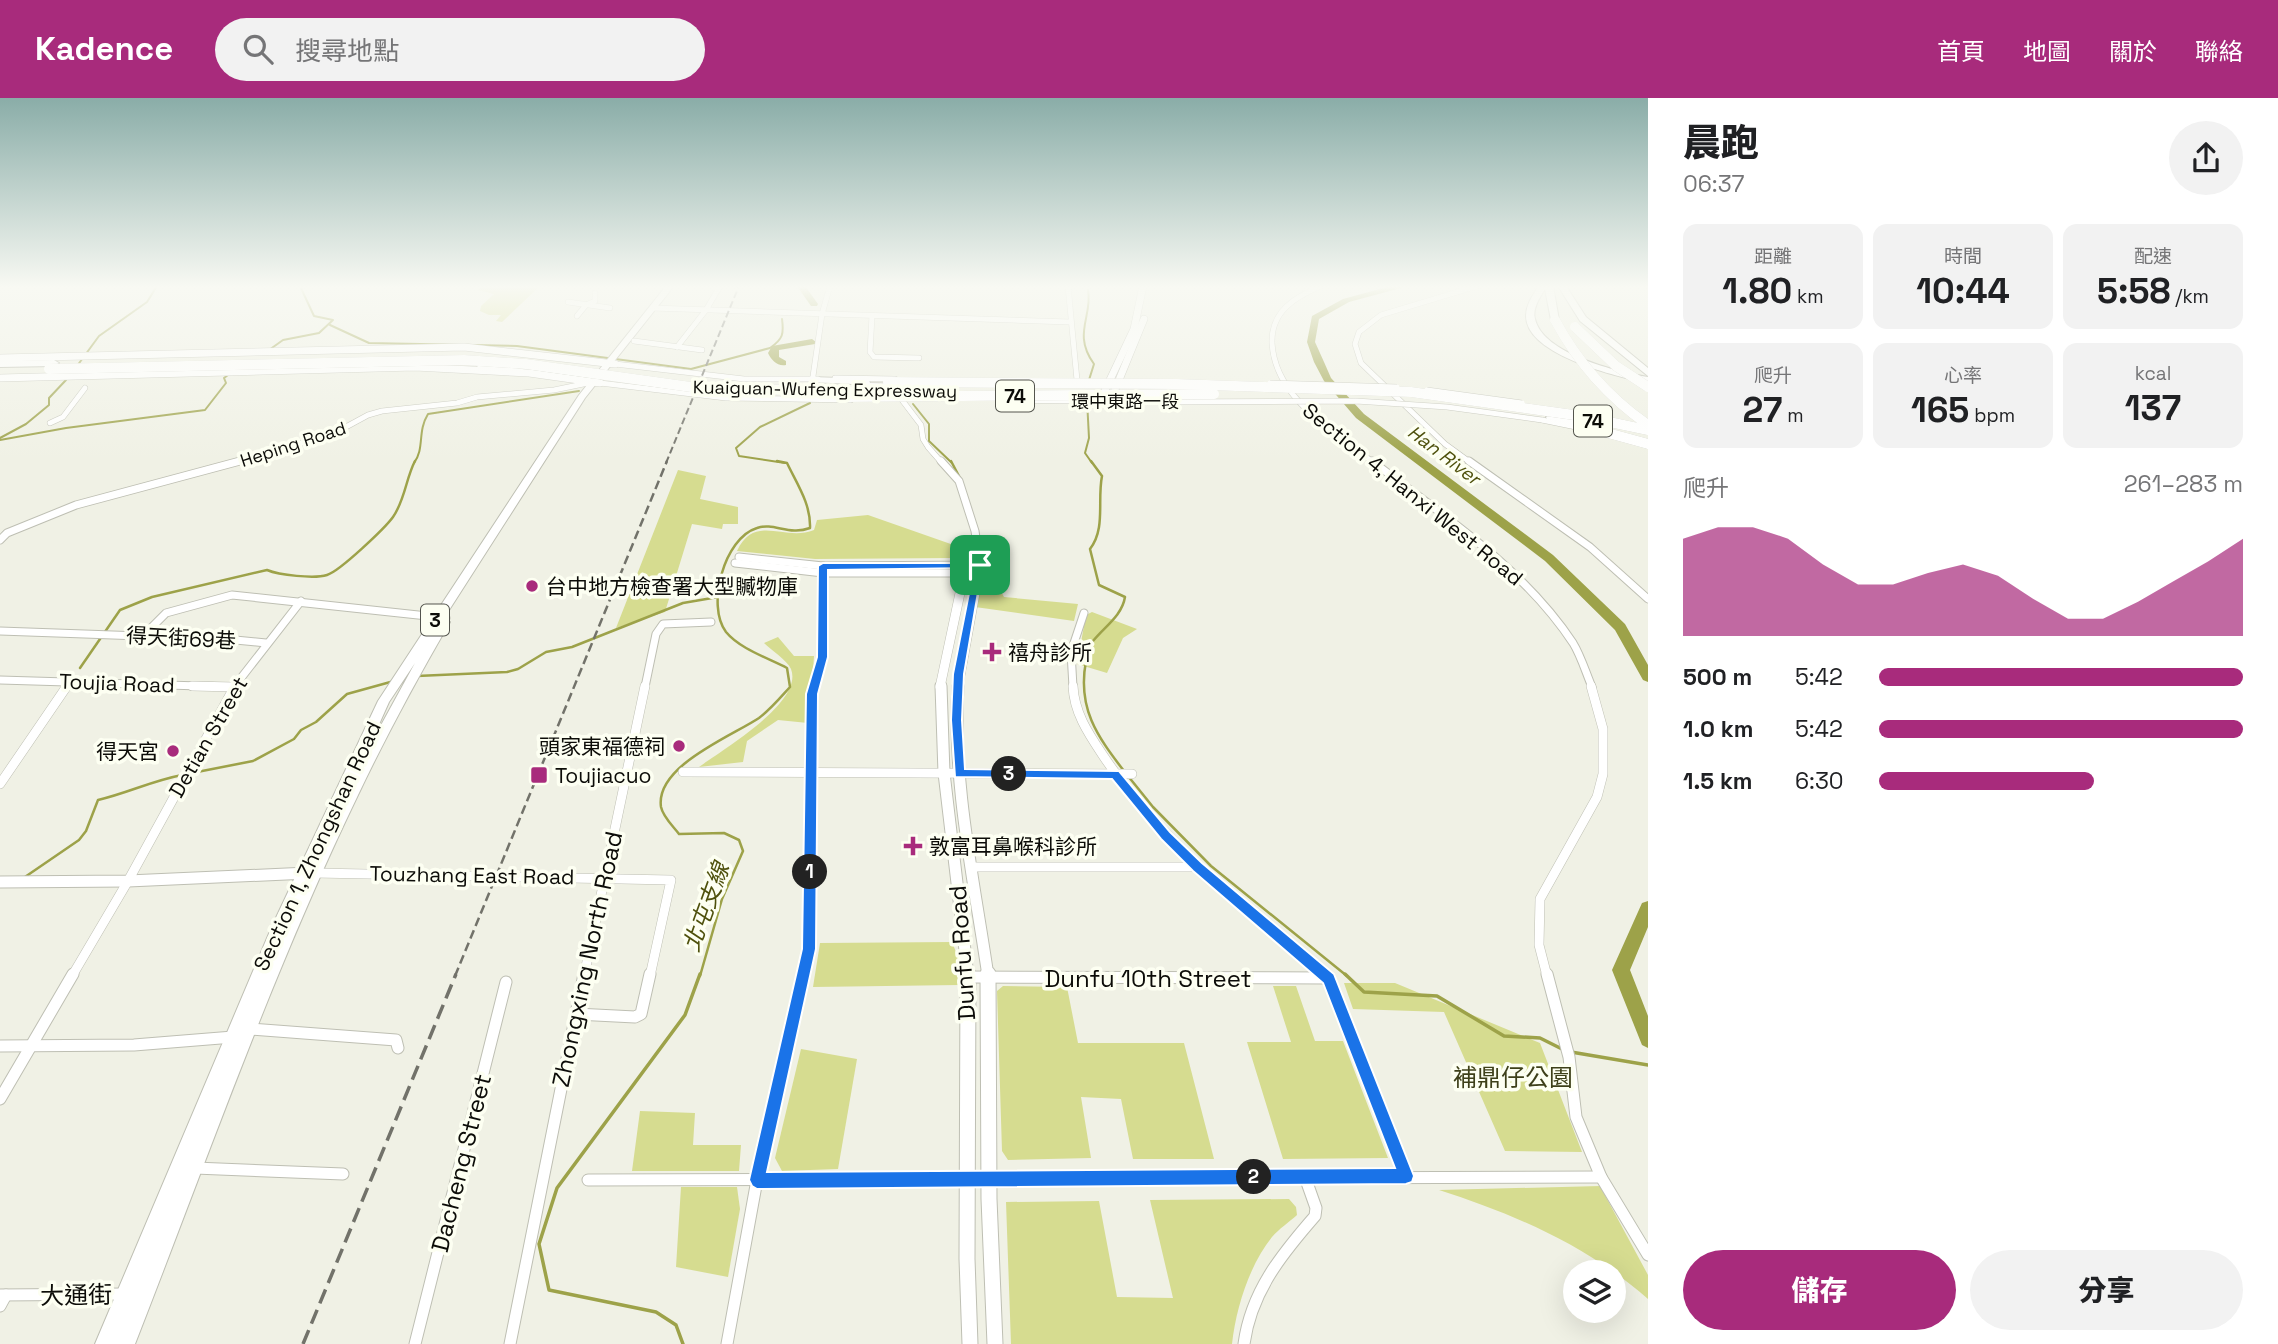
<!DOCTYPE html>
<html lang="zh-TW">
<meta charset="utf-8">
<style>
body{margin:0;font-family:"Space Grotesk","Noto Sans TC",sans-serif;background:#f2f2f2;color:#202124;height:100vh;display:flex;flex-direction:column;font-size:26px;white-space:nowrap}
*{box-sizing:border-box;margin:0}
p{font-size:23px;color:#757577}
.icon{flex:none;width:38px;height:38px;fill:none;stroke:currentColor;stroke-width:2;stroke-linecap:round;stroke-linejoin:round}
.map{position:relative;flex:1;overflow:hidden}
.side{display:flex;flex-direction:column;background:#fff;width:630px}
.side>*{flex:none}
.tools{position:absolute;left:1563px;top:1162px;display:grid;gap:14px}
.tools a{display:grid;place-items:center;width:63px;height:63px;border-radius:50%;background:#fff;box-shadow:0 7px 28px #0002;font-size:35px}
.pin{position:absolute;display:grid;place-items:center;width:60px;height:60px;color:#fff;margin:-30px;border-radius:14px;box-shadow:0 4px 10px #0006}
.km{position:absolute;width:35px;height:35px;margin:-18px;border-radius:50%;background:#222;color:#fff;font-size:19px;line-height:35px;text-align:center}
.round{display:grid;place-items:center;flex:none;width:74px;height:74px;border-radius:37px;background:#f2f2f2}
.overview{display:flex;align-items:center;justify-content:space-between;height:119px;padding:0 35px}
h1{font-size:38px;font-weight:800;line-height:52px}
.figures{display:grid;grid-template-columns:repeat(3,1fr);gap:10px;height:119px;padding:7px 35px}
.figures div{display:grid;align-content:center;border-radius:14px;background:#f2f2f2;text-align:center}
.figures b{font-size:35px;font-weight:800}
.figures small{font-size:19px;font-weight:400}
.figures p{font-size:19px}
.chart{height:196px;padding:14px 35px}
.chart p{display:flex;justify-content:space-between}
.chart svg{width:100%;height:126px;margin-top:7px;fill:#a82b7c;opacity:.7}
.action{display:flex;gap:14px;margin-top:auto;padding:14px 35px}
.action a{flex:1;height:80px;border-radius:42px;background:#a82b7c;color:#fff;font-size:28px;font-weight:800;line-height:80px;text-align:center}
.action a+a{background:#f2f2f2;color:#202124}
ul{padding:0 35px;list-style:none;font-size:23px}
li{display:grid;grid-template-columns:112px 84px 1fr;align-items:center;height:52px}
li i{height:18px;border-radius:9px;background:#a82b7c}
header{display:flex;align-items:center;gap:42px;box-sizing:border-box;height:98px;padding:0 35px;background:#a82b7c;color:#fff}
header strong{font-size:33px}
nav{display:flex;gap:38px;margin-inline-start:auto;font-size:24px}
.search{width:490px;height:63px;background:#f2f2f2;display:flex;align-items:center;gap:18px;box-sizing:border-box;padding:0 24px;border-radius:38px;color:#757577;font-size:26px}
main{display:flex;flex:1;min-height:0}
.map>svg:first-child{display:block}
.green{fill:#d6dc90}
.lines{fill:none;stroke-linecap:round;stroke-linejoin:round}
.stream-far2{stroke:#9da249;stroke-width:2}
.stream-far1{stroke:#9da249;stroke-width:2.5}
.stream{stroke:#9da249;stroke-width:3.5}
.river{fill:#9da249;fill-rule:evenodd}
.street-far3-casing{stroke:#bebfb3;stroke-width:6}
.street-far2-casing{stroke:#bebfb3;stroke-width:9}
.street-far1-casing{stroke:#bebfb3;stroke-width:10}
.street-casing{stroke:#bebfb3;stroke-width:13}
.secondary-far3-casing{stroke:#bebfb3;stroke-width:8}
.secondary-far2-casing{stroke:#bebfb3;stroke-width:10}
.secondary-far1-casing{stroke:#bebfb3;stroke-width:13}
.secondary-casing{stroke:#bebfb3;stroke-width:17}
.primary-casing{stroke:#bebfb3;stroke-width:2}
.highway-casing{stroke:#bebfb3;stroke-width:2}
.street-far3{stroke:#fff;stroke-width:5}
.street-far2{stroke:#fff;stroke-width:7}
.street-far1{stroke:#fff;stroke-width:9}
.street{stroke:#fff;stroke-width:11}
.secondary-far3{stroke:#fff;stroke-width:7}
.secondary-far2{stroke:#fff;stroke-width:9}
.secondary-far1{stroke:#fff;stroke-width:11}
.secondary{stroke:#fff;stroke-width:15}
.primary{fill:#fff;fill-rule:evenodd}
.highway{fill:#fff;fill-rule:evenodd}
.rail-far2{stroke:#72726a;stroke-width:2;stroke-dasharray:7 3.5;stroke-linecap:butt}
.rail-far1{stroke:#72726a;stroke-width:2.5;stroke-dasharray:9 4.5;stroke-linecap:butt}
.rail{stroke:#72726a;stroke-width:3.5;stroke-dasharray:15 7;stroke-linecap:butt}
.street-bridge-casing{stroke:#bebfb3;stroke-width:6;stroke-linecap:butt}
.highway-bridge-casing{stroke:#bebfb3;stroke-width:10;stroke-linecap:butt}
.street-bridge{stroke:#fff;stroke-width:5}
.highway-bridge{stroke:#fff;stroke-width:10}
.route{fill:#1a73e8;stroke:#fff;stroke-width:2;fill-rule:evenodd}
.poi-dot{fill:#a82b7c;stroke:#fdfff2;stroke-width:2.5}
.labels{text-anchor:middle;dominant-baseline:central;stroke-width:7;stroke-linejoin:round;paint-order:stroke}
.far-street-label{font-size:18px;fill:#0c0c08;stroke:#fdfff2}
.shield{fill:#fdfff2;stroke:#54554e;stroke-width:2}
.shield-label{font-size:19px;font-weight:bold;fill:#0c0c08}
.far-water-label{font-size:19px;font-style:italic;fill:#4f510d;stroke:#fdfff2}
.street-label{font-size:21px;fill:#0c0c08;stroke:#fdfff2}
.poi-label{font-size:21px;fill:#0c0c08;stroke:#fdfff2;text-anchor:start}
.water-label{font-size:23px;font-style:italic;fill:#4f510d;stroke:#fdfff2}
.near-street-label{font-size:24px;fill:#0c0c08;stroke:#fdfff2}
.near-park-label{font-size:24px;fill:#3e401a;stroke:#fdfff2}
</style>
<header>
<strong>Kadence</strong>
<div class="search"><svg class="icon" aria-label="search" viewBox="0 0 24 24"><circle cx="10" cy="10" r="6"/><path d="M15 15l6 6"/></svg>搜尋地點</div>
<nav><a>首頁</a><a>地圖</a><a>關於</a><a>聯絡</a></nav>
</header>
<main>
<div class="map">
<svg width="1648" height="1246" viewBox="0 0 1648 1246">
<rect width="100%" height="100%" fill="#f0f1e5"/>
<g class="green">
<polygon points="483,188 533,189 540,188 502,224 496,223 501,217 489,217 480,213 481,208 494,196 478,192"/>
<polygon points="678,372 706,378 700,401 738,409 738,426 723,426 722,431 692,426 665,514 616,530"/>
<path d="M868,417L965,451V456L954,460L815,461L737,453C755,415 784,444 814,432L817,422Z"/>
<polygon points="982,474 991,475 1004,499 1078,506 1074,523 975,509"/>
<polygon points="1092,514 1137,531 1123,540 1107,575 1077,566 1086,517"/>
<path d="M778,539L794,558H814C813,582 807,602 808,625L778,622L747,643L743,664L699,669C722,652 804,604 791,571C787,562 771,552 764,545Z"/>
<polygon points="952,844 958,859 959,887 813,889 820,845"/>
<polygon points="1344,885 1395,885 1540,945 1582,1054 1505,1053 1444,914 1353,911"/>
<polygon points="1003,888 1067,889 1078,945 1184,945 1214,1061 1133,1061 1121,1001 1081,999 1091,1060 1008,1062 1002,1053 997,893"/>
<polygon points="1273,888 1296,888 1315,943 1343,943 1388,1060 1283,1061 1247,944 1291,944"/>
<polygon points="801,951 857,961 838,1071 782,1073 775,1060"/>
<polygon points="640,1013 695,1015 693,1047 741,1047 739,1073 632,1073"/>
<path d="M1600,1088L1648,1177V1201C1588,1148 1514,1116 1439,1092Z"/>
<polygon points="681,1089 737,1089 740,1111 728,1179 676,1169"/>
<path d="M1289,1101L1296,1109L1297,1117C1289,1124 1279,1131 1272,1139C1249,1168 1236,1210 1232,1246H1011L1006,1104L1099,1103L1117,1199L1173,1200L1150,1102Z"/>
</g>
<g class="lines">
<g class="stream-far2">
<path d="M1088,192C1093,218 1072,236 1094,266L1089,282"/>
<path d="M330,227L369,245L517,248L691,271L770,250C783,241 784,236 782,221"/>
<polyline points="269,252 283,242 319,235 333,222 314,218 300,188"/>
<polyline points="77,268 99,238 147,204 157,188"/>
<polyline points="1087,302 1089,340 1085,355 1092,365"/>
<polyline points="913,306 929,326 929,343 952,365"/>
<polyline points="0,340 26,326 49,307 49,300 66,282"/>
<polyline points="0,342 66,330 205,312 226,285 224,280 228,277"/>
<path d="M414,365C425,350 417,334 428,316L579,293"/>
<polyline points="785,365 739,358 736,350 760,329 810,305"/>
</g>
<g class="stream-far1">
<polyline points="951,363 961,382"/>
<path d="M1091,363L1102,378C1097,403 1106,430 1090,451L1099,487L1125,499C1122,518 1104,529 1093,543C1088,548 1088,556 1086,563C1077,610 1097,638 1124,673"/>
<path d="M80,570L120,512L152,499L267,472C279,477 314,481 327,477C340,473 385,430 393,419C405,402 406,380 415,363"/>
<polyline points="417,578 507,574 518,571 546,554 572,549 683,505 718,499"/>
<polyline points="192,675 253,663 294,641 301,632 316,624 347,596 394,583"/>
<polyline points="1128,678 1153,709 1211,768 1347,878"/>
<path d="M22,781L79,742L86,733L98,702C128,695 151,683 182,677"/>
<path d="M700,878L722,801L743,753L739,742L724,735L679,736C673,728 663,719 661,709C655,668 732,638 759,620C771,611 780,600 790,589L787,570C768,560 740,551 726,534C706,508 724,440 757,430C774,424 789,438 810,430C811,406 797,386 787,365L777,363"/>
</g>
<g class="stream">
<polyline points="1345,876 1364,894 1437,898 1504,938 1540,940 1562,951"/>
<polyline points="1571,954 1648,967"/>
<polyline points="683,1246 676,1227 656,1214 549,1192 539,1146 557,1090 685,917 700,876"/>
</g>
<g class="river">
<polygon points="797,188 805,188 818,206 817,208 811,208"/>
<polygon points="1391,188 1408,188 1349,204 1319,221 1315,244 1324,264 1331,280 1364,316 1553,457 1625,526 1648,567 1648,584 1643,582 1615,532 1545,463 1356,320 1324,283 1314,264 1307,244 1312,218 1343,201"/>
<path d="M812,241L816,244L815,246L779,252V259L786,263V267C778,269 771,262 768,255L772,248Z"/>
<polygon points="1648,803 1648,829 1630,872 1648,918 1648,950 1642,947 1612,872 1642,805"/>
</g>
<defs>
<g id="street-far3">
<polyline points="1068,188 1077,282"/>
<path d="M1321,188C1295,199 1271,213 1272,245C1275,301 1334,333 1374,365"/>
<polyline points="568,204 610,210"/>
<polyline points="652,210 1070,224"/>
<polyline points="577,218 586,207 595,203 595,195"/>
<polyline points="872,218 870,254 874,259 919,260"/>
<polyline points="634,243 702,252"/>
<polyline points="677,249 706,212 720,188"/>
<polyline points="615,266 744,281 818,281"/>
<polyline points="835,280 895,281"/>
<polyline points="600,285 726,300 851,302"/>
<polyline points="810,299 822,216 830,188"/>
<polyline points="902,302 921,327 923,341 928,349 942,365"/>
<polyline points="1000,302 1169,304"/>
<polyline points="1542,322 1581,330"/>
<polyline points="50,325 63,319 85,290"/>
<polyline points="234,365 333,336 368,317 382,313 457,305 477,299 554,292 593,284"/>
<polyline points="1471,365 1445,346 1361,265 1355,246 1359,234 1381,217 1477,188"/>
</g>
<g id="street-far2">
<path d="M1372,363C1443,418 1523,469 1573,545C1581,558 1586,575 1592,589"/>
<polyline points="1469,363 1590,449 1648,501"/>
<polyline points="0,442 7,435 76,407 240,363"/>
<polyline points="739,459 823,468 980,467 975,433 959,383 941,363"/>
<polyline points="735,465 823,475 978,475"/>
<polyline points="0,533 225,541 266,545"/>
<polyline points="143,538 166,515 232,497 446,520"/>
<polyline points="0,582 234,589"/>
<polyline points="66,589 70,584"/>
<polyline points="234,589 301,503"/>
<polyline points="645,589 656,536 663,526 711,524"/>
<polyline points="814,589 822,559 823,468"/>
<polyline points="1073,589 1071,554 1084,515"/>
</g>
<g id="street-far1">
<polyline points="192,588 234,589"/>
<path d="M1073,588C1074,614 1088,635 1102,656C1161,745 1245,809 1326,878"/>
<polyline points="683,674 1132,676"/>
<polyline points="0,686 67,588"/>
<polyline points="972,769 1198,769"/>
<polyline points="315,775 671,782 650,878"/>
<polyline points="72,878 128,783 235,588"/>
<polyline points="584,878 645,588"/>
<polyline points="803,878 809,851 814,588"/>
<polyline points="1547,878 1539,847 1540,801 1597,699 1603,676 1603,631 1591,588"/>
</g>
<g id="street">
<polyline points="1324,876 1329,880 1406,1078"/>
<polyline points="1547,876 1569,959 1576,1019 1601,1079 1648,1157"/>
<polyline points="968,879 1329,880"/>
<polyline points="576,916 635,919 641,916 650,876"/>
<polyline points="251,931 396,942 398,950"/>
<polyline points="0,948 134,947 233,939"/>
<polyline points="0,1001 73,876"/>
<polyline points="195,1070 343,1076"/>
<polyline points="588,1082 1601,1079"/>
<polyline points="0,1197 125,1196"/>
<polyline points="0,1208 6,1197"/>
<polyline points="415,1246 506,884"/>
<polyline points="510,1246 584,876"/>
<polyline points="727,1246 757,1082 803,876"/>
<path d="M1244,1246C1251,1194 1281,1157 1315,1118L1316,1110L1305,1079"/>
</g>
<g id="secondary-far3">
<polyline points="0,260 464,249 615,266"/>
<polyline points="0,280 415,269 529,275 600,285"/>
<polyline points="1100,303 1134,231 1143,188"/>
<polyline points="1110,304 1144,221"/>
</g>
<g id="secondary-far2">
<polyline points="940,589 966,467"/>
<polyline points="958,589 980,467"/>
</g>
<g id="secondary-far1">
<polyline points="941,588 944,675 968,878"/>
<path d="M958,588C952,684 974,782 988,878"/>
<polyline points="0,784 128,783 308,775"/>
</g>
<g id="secondary">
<polyline points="968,876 967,1161 970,1246"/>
<polyline points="988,876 989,1101 995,1246"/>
</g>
<path id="primary" d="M666,188H674L585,300L444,520L450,524C417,581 386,638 358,697C272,875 207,1062 135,1246H115L155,1148L115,1246H95L273,826L378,603L579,297ZM415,565L368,651L389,604Z"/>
<g id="highway">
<path d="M1539,188H1553L1559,222L1555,225L1551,222L1545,191C1540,199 1532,211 1535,221C1543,256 1618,274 1648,279V285C1618,279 1526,257 1526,218C1526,206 1533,197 1539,188Z"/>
<polygon points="1558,188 1566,188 1586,219 1648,270 1648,278 1580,223"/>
<polygon points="0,263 54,262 59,265 54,268 0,269"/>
<polygon points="481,264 522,271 527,274 522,277 478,269 476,267"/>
<polygon points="812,279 866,281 869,282 870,285 906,286 911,289 906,292 857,291 854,290 853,286 809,284 809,280"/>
<polygon points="1551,316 1593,325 1594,327 1589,330 1547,321 1546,319"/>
</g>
</defs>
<use href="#street-far3" class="street-far3-casing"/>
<use href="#street-far2" class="street-far2-casing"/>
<use href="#street-far1" class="street-far1-casing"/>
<use href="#street" class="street-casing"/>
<use href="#secondary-far3" class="secondary-far3-casing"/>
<use href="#secondary-far2" class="secondary-far2-casing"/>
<use href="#secondary-far1" class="secondary-far1-casing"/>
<use href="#secondary" class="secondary-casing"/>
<use href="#primary" class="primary-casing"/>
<use href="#highway" class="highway-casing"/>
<use href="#street-far3" class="street-far3"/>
<use href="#street-far2" class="street-far2"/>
<use href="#street-far1" class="street-far1"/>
<use href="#street" class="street"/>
<use href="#secondary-far3" class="secondary-far3"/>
<use href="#secondary-far2" class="secondary-far2"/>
<use href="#secondary-far1" class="secondary-far1"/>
<use href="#secondary" class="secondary"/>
<use href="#primary" class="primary"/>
<use href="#highway" class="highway"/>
<polyline class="rail-far2" points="666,365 739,188"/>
<polyline class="rail-far1" points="455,878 667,363"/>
<polyline class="rail" points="303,1246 456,876"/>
<defs>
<g id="street-bridge">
<polyline points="1270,285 1397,289"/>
<polyline points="1427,292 1522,305"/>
<polyline points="1169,304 1356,303 1447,309 1542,322"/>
</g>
<g id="highway-bridge">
<path d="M1555,222C1578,265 1608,299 1648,327"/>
<polyline points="1575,229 1616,268 1648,289"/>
<polyline points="49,271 464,262 526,266 691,289 856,294"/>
<polyline points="888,284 1177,286 1411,294 1581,318 1648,332"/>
<polyline points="846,299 1214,296"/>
<polyline points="1575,326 1648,346"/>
</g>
</defs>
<use href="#street-bridge" class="street-bridge-casing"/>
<use href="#highway-bridge" class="highway-bridge-casing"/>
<use href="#street-bridge" class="street-bridge"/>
<use href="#highway-bridge" class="highway-bridge"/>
</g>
<linearGradient id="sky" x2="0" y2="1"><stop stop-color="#8aada8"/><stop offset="0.52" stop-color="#f8f9f3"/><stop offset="1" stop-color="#f8f9f3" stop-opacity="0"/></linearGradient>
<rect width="1648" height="363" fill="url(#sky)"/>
<path class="route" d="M823,465H983L964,576L962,622L965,671L1119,673L1170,734L1202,765L1334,876L1414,1078L1412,1084L1406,1086L757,1091L752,1088L749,1082L802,851L806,596L817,559L818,468ZM974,470L953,576L951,622L955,679L1112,681L1161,741L1193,773L1323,885L1395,1070L767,1074L816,851L818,596L828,559V472Z"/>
<g class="poi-dot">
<circle cx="532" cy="488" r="7"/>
<path d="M988.5 543.5h7v7h7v7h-7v7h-7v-7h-7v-7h7z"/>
<circle cx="679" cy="648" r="7"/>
<circle cx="173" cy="653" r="7"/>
<rect x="530" y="668" width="18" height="18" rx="3.5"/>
<path d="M909.5 737.5h7v7h7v7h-7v7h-7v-7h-7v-7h7z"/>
</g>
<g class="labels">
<g class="far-street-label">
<text transform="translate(825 291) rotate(1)">Kuaiguan-Wufeng Expressway</text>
<text x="1125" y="303">環中東路一段</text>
<text transform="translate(293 346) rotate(-18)">Heping Road</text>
</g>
<g class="shield">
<rect x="996" y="282.5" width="38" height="31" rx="5"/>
<rect x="1574" y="307.5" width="38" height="31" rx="5"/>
<rect x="421" y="506.5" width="28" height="31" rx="5"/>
</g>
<g class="shield-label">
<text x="1015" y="298">74</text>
<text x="1593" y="323">74</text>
<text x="435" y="522">3</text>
</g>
<g class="far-water-label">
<text transform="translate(1444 357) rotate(37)">Han River</text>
</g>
<g class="street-label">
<text transform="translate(1413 396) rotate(39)">Section 4, Hanxi West Road</text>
<text transform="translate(181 540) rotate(3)">得天街69巷</text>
<text transform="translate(117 585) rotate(2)">Toujia Road</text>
<text transform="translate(208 639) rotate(-60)">Detian Street</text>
<text transform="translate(317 748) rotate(-65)">Section 1, Zhongshan Road</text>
<text transform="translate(472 777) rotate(1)">Touzhang East Road</text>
</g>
<g class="poi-label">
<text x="546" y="488">台中地方檢查署大型贓物庫</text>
<text x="1008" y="554">禧舟診所</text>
<text x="665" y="648" text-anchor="end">頭家東福德祠</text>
<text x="159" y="653" text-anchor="end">得天宮</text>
<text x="555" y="677">Toujiacuo</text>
<text x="929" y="748">敦富耳鼻喉科診所</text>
</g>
<g class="water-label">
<text transform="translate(706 809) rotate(-70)">北屯支線</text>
</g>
<g class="near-street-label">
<text transform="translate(962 855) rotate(-94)">Dunfu Road</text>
<text transform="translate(587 861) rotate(-78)">Zhongxing North Road</text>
<text x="1148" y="880">Dunfu 10th Street</text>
<text transform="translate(461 1065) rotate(-76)">Dacheng Street</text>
<text transform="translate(76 1197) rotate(-1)">大通街</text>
</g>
<g class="near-park-label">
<text x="1513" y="979">補鼎仔公園</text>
</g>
</g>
</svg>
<div class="tools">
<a><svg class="icon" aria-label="layers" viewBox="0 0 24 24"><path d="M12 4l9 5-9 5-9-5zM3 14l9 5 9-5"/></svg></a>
</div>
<div class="pin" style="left:980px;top:467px;background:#1e9e55"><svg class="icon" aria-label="arrive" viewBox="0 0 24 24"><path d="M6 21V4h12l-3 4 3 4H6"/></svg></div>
<b class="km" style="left:810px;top:774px">1</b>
<b class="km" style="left:1254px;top:1079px">2</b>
<b class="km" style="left:1009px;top:676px">3</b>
</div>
<section class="side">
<div class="overview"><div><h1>晨跑</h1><p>06:37</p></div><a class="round"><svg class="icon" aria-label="share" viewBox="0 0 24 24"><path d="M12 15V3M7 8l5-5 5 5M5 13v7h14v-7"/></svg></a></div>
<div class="figures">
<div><p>距離</p><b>1.80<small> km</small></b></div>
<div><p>時間</p><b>10:44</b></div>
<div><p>配速</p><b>5:58<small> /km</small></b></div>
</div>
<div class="figures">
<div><p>爬升</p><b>27<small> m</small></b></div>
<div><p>心率</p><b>165<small> bpm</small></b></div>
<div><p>kcal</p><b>137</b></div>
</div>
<div class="chart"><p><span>爬升</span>261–283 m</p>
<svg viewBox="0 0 160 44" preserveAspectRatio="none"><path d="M0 44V10L10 6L20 6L30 10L40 19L50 26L60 26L70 22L80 19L90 23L100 31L110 38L120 38L130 32L140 25L150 18L160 10V44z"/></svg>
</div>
<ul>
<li><b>500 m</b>5:42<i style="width:100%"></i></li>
<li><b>1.0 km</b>5:42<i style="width:100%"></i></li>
<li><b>1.5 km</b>6:30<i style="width:59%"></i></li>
</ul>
<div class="action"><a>儲存</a><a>分享</a></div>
</section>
</main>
